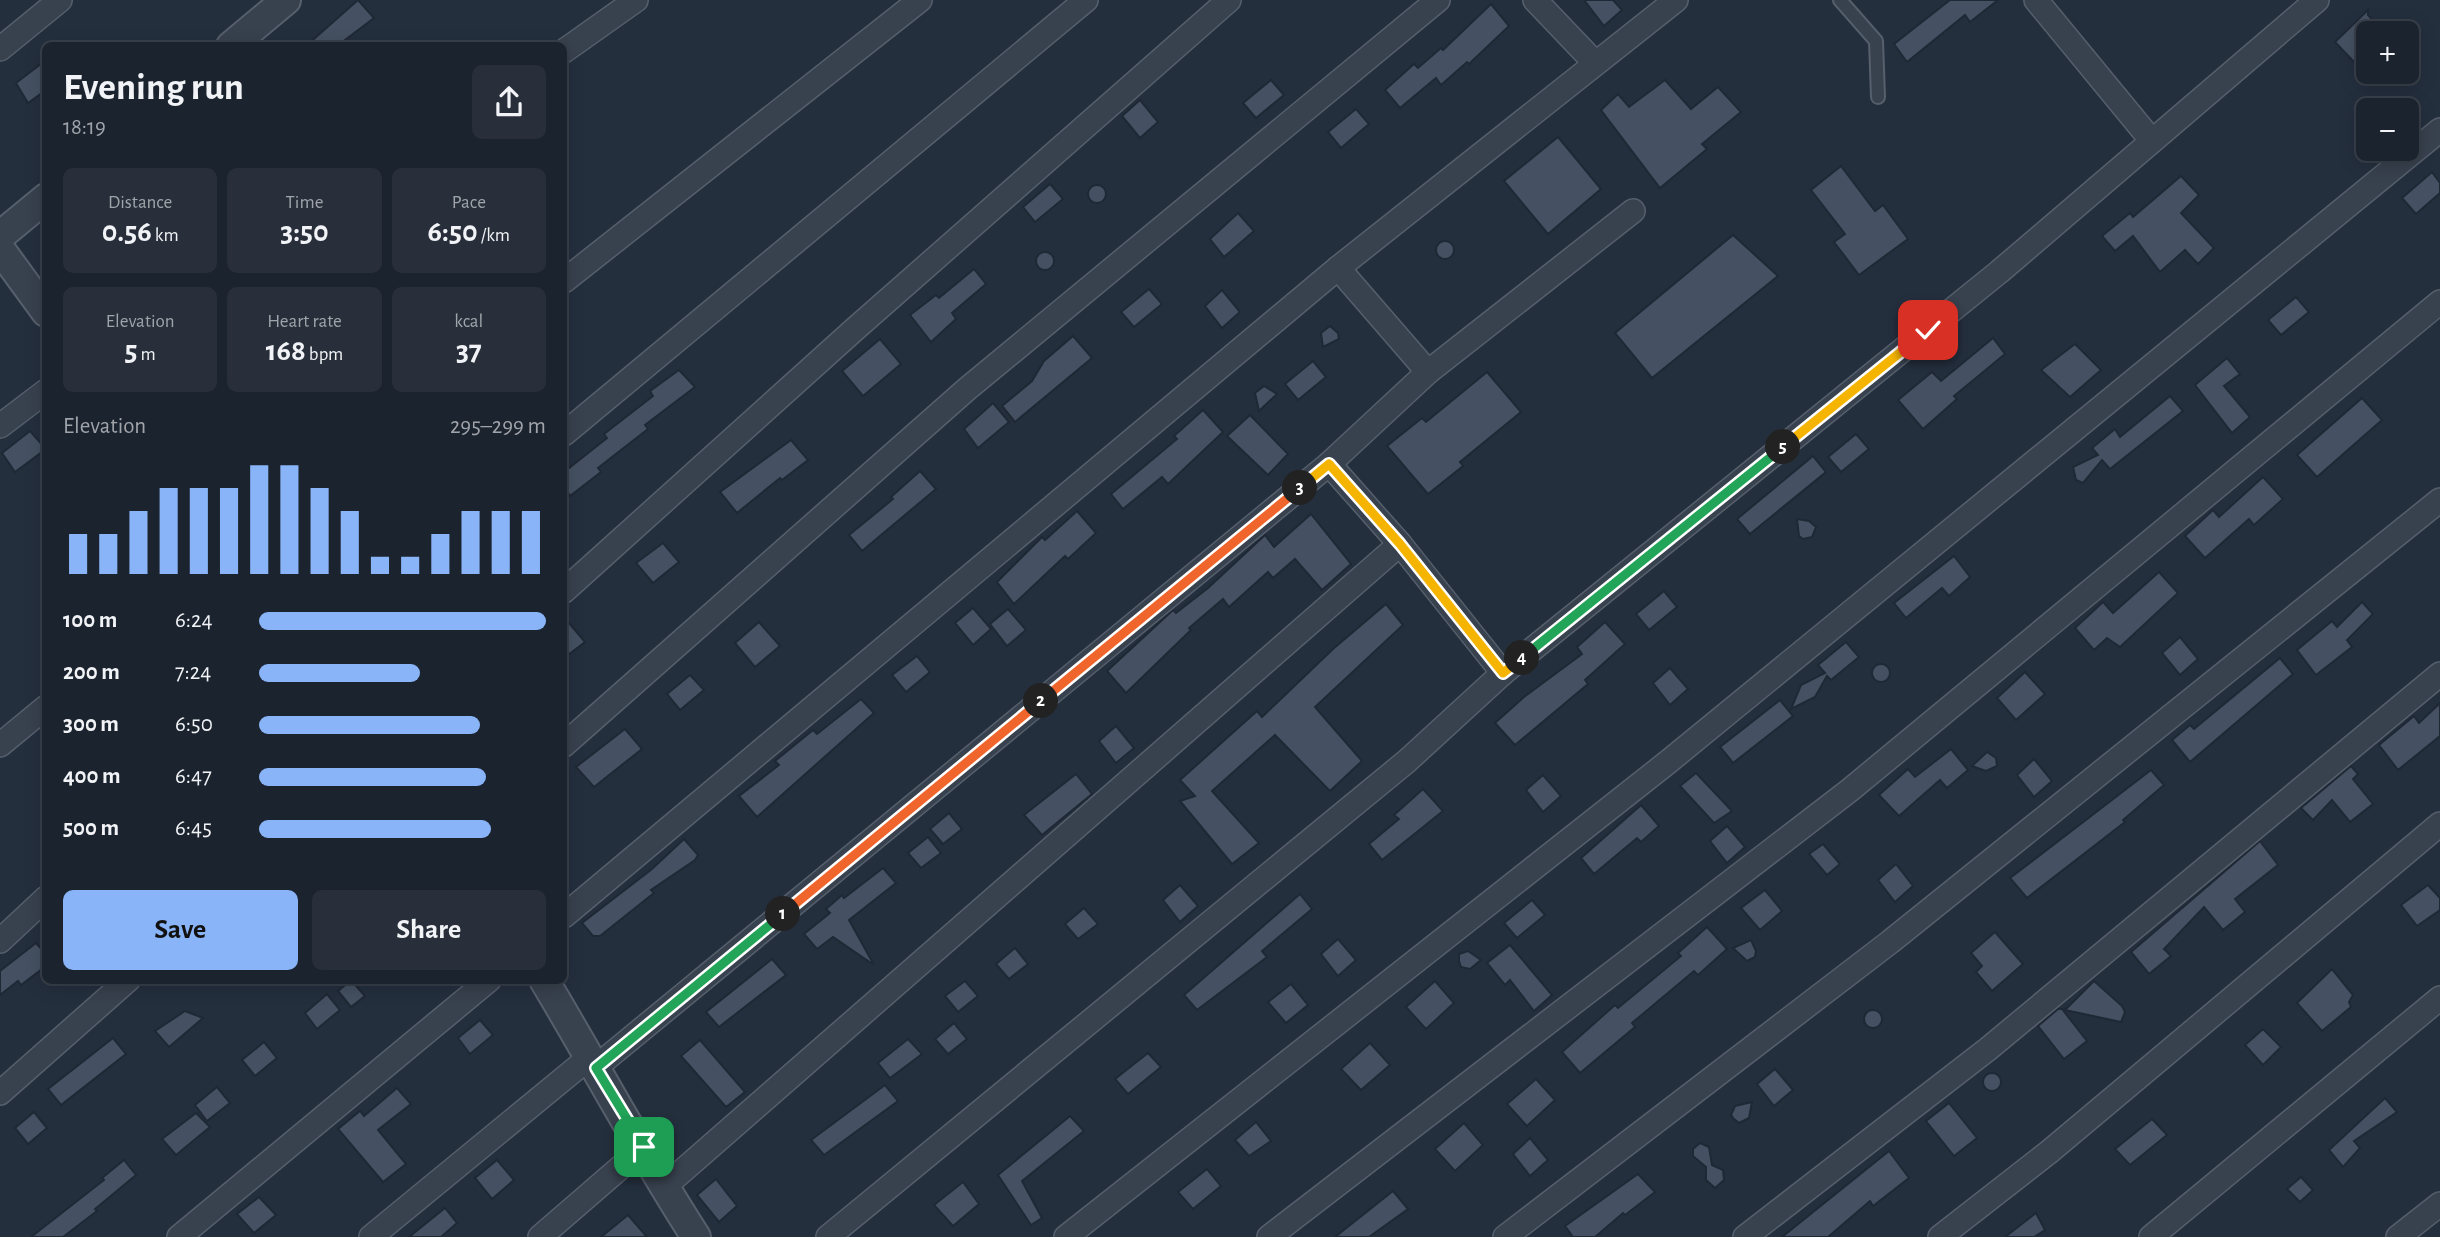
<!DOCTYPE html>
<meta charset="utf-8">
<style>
body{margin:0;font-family:"Alegreya Sans",sans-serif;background:#282f3a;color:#f1f3f6;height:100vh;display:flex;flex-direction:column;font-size:26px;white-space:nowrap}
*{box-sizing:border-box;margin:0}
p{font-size:23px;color:#a0a4aa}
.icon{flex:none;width:38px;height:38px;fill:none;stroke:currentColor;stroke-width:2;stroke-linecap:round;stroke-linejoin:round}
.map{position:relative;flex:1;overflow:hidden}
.drawer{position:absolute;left:42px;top:42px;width:525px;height:942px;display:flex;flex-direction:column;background:#1b232e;border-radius:10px;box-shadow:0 4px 18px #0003,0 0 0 2px #39404a}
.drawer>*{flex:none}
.fabs{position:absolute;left:2356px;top:21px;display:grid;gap:14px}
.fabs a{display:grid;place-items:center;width:63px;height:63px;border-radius:10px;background:#1b232e;box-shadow:0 4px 18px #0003,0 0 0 2px #39404a;font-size:35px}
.pin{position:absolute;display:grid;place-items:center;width:60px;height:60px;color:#fff;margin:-30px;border-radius:14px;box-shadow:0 4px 10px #0006}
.km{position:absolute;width:35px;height:35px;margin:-18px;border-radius:50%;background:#222;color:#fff;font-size:19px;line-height:35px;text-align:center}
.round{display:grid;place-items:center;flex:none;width:74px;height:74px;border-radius:10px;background:#282f3a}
.headline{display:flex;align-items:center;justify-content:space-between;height:119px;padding:0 21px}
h1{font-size:38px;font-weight:700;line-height:52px}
.figures{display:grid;grid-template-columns:repeat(3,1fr);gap:10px;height:119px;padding:7px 21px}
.figures div{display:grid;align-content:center;border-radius:10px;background:#282f3a;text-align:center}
.figures b{font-size:30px;font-weight:700}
.figures small{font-size:19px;font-weight:400}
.figures p{font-size:19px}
.chart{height:196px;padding:14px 21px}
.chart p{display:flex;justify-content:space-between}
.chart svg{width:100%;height:126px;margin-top:7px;stroke:#8ab4f8;stroke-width:6}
.action{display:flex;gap:14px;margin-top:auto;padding:14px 21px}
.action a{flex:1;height:80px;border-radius:10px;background:#8ab4f8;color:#111;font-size:28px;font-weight:700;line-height:80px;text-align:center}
.action a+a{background:#282f3a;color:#f1f3f6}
ul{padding:0 21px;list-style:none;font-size:23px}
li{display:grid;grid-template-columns:112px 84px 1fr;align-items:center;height:52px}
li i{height:18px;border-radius:9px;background:#8ab4f8}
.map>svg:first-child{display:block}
.building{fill:#455162;stroke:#1f2835;stroke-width:2}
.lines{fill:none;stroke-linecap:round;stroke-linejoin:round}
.service-casing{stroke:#565f6c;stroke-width:16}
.minor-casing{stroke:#565f6c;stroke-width:26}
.tertiary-casing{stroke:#565f6c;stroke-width:32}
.service{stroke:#38414e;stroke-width:12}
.minor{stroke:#38414e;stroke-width:23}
.tertiary{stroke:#38414e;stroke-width:28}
.split-1-casing{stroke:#fff;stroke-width:14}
.split-2-casing{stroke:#fff;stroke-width:14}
.split-3-casing{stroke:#fff;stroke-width:14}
.split-4-casing{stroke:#fff;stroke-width:14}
.split-5-casing{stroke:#fff;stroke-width:14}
.split-6-casing{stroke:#fff;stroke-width:14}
.split-1{stroke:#22a559;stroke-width:9}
.split-2{stroke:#f0652b;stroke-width:9}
.split-3{stroke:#f0652b;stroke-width:9}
.split-4{stroke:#f5b400;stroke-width:9}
.split-5{stroke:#22a559;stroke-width:9}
.split-6{stroke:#f5b400;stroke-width:9}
</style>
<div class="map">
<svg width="2440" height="1237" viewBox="0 0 2440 1237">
<rect width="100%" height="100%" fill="#242f3e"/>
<g class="building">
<polygon points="358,0 374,18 337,46 306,46"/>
<polygon points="1584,0 1613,0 1622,10 1604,26"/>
<polygon points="1950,0 1998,0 1970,22 1965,15 1907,62 1894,44"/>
<polygon points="1491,4 1509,26 1469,64 1467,62 1441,85 1436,78 1400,108 1385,90 1414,64 1418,68 1441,48 1443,50"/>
<polygon points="2368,10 2368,15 2386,33 2368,33 2368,51 2355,63 2335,42"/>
<polygon points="46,60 46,90 28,103 16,83"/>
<polygon points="1271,80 1284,95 1256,118 1243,103"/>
<polygon points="1665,80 1691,109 1718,87 1741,112 1702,144 1707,149 1660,188 1601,110 1618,94 1629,107"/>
<polygon points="1140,100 1158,122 1140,138 1122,116"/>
<polygon points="1356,109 1369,124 1341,148 1328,132"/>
<polygon points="1558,137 1601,189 1548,234 1504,181"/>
<polygon points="1841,166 1875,211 1883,205 1908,239 1859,275 1834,242 1845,234 1811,190"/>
<polygon points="2432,172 2440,183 2440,193 2416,214 2402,198"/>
<polygon points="2181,176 2199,195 2181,213 2214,248 2198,264 2185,250 2160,272 2133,236 2115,251 2102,236 2130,213 2133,217"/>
<polygon points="1050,184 1063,199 1035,222 1023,207"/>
<circle cx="1097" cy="194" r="9"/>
<polygon points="1238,213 1254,231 1224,257 1210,239"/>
<polygon points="1733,235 1778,276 1652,378 1615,333"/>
<circle cx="1445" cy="250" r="9"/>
<circle cx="1045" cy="261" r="9"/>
<polygon points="974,269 986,284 952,313 956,319 931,342 910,315 936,295 939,298"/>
<polygon points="1149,289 1162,304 1134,327 1121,312"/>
<polygon points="1222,290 1240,312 1222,328 1205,306"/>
<polygon points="2296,297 2309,312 2281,335 2268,320"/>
<polygon points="1330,326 1338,333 1339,339 1323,347 1321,333"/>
<polygon points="1073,336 1092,358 1015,422 1002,406 1032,381 1044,361"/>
<polygon points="1993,338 2005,354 1954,396 1957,399 1923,429 1898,400 1932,372 1941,381"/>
<polygon points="880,339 901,364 863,396 842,371"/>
<polygon points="2075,344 2101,370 2070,397 2041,370"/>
<polygon points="2227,358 2240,374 2224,386 2250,417 2232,433 2195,385"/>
<polygon points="1313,361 1326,377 1298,400 1285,384"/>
<polygon points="679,370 695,387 645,425 648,429 598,468 601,472 570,496 564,486 564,472 607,438 604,434 653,396 650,391"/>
<polygon points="1487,372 1521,412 1460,462 1463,466 1428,494 1387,446 1422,418 1426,422"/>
<polygon points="1264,386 1277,394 1259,411 1255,393"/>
<polygon points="2170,396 2183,411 2110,469 2102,460 2083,483 2076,480 2073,467 2098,455 2092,448 2115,429 2120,437"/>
<polygon points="2362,398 2382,420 2317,477 2297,455"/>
<polygon points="993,403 1009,422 978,448 964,429"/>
<polygon points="1203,410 1223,432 1168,484 1162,477 1123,509 1111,494 1177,439 1174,436"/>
<polygon points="1250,415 1288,454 1268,475 1227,436"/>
<polygon points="30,431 46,449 15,472 2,453"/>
<polygon points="1856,434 1869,449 1841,472 1828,457"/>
<polygon points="791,440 808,460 782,480 780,478 737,513 720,492"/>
<polygon points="1813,456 1826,472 1750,534 1737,519"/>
<polygon points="920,471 936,489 862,551 849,535 893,499 891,497"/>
<polygon points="2263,477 2283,499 2254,525 2249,519 2205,558 2185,536 2213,510 2219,517"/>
<polygon points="1077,511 1096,533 1068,559 1065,556 1014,604 997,582 1042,537 1045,540"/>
<polygon points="1311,514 1351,564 1322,590 1295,559 1273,578 1268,572 1229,607 1223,599 1189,628 1191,630 1126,693 1107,671 1173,610 1176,613 1208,588 1265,535 1274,547"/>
<polygon points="1797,519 1809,521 1816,527 1812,537 1803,539 1799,536"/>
<polygon points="663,543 679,562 653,583 636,563"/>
<polygon points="1954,556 1970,577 1949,596 1942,588 1906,618 1894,603"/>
<polygon points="2159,572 2178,593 2120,647 2107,638 2094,650 2075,628 2103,602 2113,613"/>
<polygon points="1664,591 1677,607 1649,630 1636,614"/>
<polygon points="2362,602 2373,614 2347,640 2352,647 2316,675 2297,650 2332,621 2337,627"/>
<polygon points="1386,604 1403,625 1315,707 1362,761 1330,791 1275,735 1212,791 1259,843 1232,864 1180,801 1195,796 1180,780 1257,711 1262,717 1333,649"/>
<polygon points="973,608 991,629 973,645 955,623"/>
<polygon points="1008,609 1026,630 1007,646 990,624"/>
<polygon points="564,617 585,642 564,658"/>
<polygon points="759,622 780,646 755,667 735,643"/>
<polygon points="1605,622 1625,644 1585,680 1588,684 1515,745 1495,723 1524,697 1582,654 1577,647"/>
<polygon points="2180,637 2198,659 2180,675 2162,653"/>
<polygon points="1846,642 1859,657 1831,680 1827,676 1815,697 1791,709 1801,685 1825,673 1818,665"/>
<polygon points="917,656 930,672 906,692 892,675"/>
<polygon points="2280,658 2293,674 2190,762 2172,740 2190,725 2194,729"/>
<circle cx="1881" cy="673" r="9"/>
<polygon points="1670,668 1688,689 1670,705 1653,683"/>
<polygon points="2025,672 2045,694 2016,720 1997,698"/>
<polygon points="690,675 704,690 680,710 667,694"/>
<polygon points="861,699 874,713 757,817 739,796 779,765 775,761 813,730 817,734"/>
<polygon points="1780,700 1793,716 1733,763 1720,747"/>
<polygon points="2440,703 2440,736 2398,770 2379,745 2414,716 2419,723"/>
<polygon points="1116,726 1134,748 1116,763 1099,741"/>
<polygon points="625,729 642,749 594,787 576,767"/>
<polygon points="1951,749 1968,770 1947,788 1940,780 1899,816 1879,795 1908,769 1915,777"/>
<polygon points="1987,752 1996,758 1997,766 1986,771 1972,766"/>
<polygon points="2034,759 2052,781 2034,797 2017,775"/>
<polygon points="2351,766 2358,774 2353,779 2373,804 2350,822 2332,800 2313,820 2301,808"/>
<polygon points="2151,770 2164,785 2123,820 2125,822 2027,898 2010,878"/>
<polygon points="1696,773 1732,811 1714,823 1680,786"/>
<polygon points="1076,774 1092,794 1042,835 1024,815"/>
<polygon points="1543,775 1561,796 1543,812 1526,790"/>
<polygon points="1423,789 1443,811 1382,860 1369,844 1399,819 1394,815"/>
<polygon points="1641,805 1659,826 1641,842 1637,838 1594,874 1581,858"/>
<polygon points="949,813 962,829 943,844 930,829"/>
<polygon points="1727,826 1745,847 1727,863 1710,841"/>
<polygon points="928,837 941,853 921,868 908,853"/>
<polygon points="684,839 698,855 695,860 651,890 654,893 600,936 593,936 582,923 652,869"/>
<polygon points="2260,841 2278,865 2235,899 2245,912 2223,930 2204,907 2164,949 2171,956 2149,974 2131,952"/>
<polygon points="1823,844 1840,864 1827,875 1809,854"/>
<polygon points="1896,864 1913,886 1895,902 1878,880"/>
<polygon points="883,868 896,883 849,920 874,965 833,937 817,949 804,934 830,913 826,909 842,895 844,898"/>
<polygon points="1180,885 1198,906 1180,922 1163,900"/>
<polygon points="2428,885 2440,898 2440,910 2417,926 2401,905"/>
<polygon points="1765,890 1782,911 1760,930 1741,908"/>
<polygon points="1300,894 1312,909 1262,951 1267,957 1197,1010 1184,995"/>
<polygon points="1532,900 1545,915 1517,938 1504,923"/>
<polygon points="1084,908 1098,924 1078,939 1065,924"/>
<polygon points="1707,927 1727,949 1698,975 1694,971 1632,1023 1635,1027 1580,1073 1562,1052 1615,1005 1618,1008 1681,956 1678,953"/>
<polygon points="1995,932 2023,964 1992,991 1976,972 1982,966 1971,953"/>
<polygon points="1338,939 1356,960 1338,976 1321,954"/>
<polygon points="1751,940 1756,951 1755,957 1747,961 1733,948"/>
<polygon points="36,943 46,954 46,966 21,985 18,981 0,995 0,971"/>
<polygon points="1510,945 1552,995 1534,1011 1510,980 1505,985 1487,963"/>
<polygon points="1015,948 1028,964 1009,979 996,964"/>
<polygon points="1468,951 1481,960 1470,969 1461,967 1459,961 1459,954"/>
<polygon points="772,959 786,975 719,1027 706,1012"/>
<polygon points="2332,969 2353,995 2349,1002 2351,1007 2322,1031 2297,1003"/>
<polygon points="351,980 365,996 351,1007 338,991"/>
<polygon points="965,981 978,996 958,1012 945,996"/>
<polygon points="1435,981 1454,1003 1426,1029 1406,1007"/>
<polygon points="2094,981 2122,1006 2125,1012 2121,1022 2065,1010"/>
<polygon points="1291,984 1308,1005 1286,1023 1268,1002"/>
<polygon points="327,994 340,1010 317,1029 305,1013"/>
<polygon points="2058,1009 2062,1009 2087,1041 2064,1059 2038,1026"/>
<circle cx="1873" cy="1019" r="9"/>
<polygon points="185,1011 203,1018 169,1047 155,1031"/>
<polygon points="480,1020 493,1035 470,1054 458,1038"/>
<polygon points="954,1023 967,1039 948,1054 935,1039"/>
<polygon points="2263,1029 2281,1047 2263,1065 2245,1045"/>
<polygon points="113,1038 126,1054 61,1105 48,1089"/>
<polygon points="908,1039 922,1054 890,1078 878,1063"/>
<polygon points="700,1040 745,1092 726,1107 681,1056"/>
<polygon points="264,1042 277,1058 255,1076 242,1060"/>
<polygon points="1370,1043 1390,1065 1361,1090 1341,1069"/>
<polygon points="1148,1053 1161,1067 1128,1094 1115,1079"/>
<polygon points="1775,1069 1793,1090 1774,1106 1757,1084"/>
<circle cx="1992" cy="1082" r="9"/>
<polygon points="1536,1079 1555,1100 1527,1126 1507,1104"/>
<polygon points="885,1085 898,1101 824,1155 811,1140"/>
<polygon points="217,1087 230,1103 207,1121 195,1105"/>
<polygon points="397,1088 411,1104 378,1130 406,1164 383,1182 338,1129 360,1111 364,1116"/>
<polygon points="2385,1098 2397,1112 2354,1141 2360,1148 2343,1167 2329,1150"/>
<polygon points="1752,1102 1749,1118 1739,1123 1734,1119 1731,1115 1735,1106"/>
<polygon points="1949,1103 1977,1138 1954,1156 1926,1121"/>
<polygon points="34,1112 47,1128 28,1144 15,1128"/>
<polygon points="196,1113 210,1127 176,1155 162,1139"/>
<polygon points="1070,1116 1084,1131 1022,1181 1042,1218 1031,1225 998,1175"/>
<polygon points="2152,1119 2167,1135 2130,1165 2115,1149"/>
<polygon points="1256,1122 1271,1141 1249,1156 1235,1140"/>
<polygon points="1464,1123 1483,1145 1455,1171 1435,1149"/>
<polygon points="1530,1138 1548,1160 1530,1176 1513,1154"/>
<polygon points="1700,1143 1709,1147 1712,1165 1723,1170 1724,1180 1715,1188 1706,1180 1706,1167 1693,1156 1693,1149"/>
<polygon points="1889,1151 1909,1178 1873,1206 1870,1201 1828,1237 1782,1237"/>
<polygon points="124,1160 136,1175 95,1209 97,1211 63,1237 31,1237 104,1180 102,1178"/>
<polygon points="497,1160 514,1180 492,1199 475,1178"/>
<polygon points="1207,1169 1221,1186 1193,1209 1178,1192"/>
<polygon points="1638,1174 1655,1192 1625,1215 1623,1213 1595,1237 1573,1237 1565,1226"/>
<polygon points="2301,1177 2313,1190 2300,1202 2287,1189"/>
<polygon points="716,1179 737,1206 719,1222 697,1195"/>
<polygon points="963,1182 979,1204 953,1226 934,1205"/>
<polygon points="1393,1191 1408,1209 1369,1237 1335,1237"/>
<polygon points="259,1197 276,1215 254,1233 237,1214"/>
<polygon points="445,1208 457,1223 441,1237 409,1237"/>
<polygon points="2036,1213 2045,1230 2034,1237 2005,1237"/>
<polygon points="628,1215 647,1237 601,1237"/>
</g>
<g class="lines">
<defs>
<polyline id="service" points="1840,0 1876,41 1878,97"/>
<g id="minor">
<polyline points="1535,0 1595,63"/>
<polyline points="2036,0 2152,141"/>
<polyline points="0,49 60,0"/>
<polyline points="564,51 636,0"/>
<polyline points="1338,268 1428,372"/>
<polyline points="564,281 920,0"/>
<polyline points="0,426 46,391"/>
<polyline points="564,434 1086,0"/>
<polyline points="1329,464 1400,544 1503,673"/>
<polyline points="564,591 855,329 1229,0"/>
<polyline points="0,745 46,707"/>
<polyline points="564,745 967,389 1438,0"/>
<polyline points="564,916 1338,268 1676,0"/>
<polyline points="0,941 46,898"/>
<polyline points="596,1067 1329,464 1428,372 1633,211"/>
<polyline points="0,1093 128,980"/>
<polyline points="664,1187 1400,544"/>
<polyline points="179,1237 489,980"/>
<polyline points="371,1237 590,1057"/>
<polyline points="540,1237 644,1147"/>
<polyline points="828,1237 1407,761 1503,673 1999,272 2317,0"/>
<polyline points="1066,1237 1668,762 2440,130"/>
<polyline points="1269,1237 1850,790 2440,302"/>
<polyline points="1505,1237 1890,942 2440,500"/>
<polyline points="1745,1237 1988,1049 2440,674"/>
<polyline points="1940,1237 2049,1152 2440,824"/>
<polyline points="2151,1237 2440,998"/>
<polyline points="2398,1237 2440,1204"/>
</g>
<g id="tertiary">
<polyline points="231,46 286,0"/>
<polyline points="0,236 46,198"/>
<polyline points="0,249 46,312"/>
<path d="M544,980C595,1065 642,1154 696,1237"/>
</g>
</defs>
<use href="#service" class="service-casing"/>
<use href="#minor" class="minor-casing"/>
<use href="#tertiary" class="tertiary-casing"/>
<use href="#service" class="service"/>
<use href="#minor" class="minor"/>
<use href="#tertiary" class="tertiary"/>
</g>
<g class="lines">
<defs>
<polyline id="split-1" points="644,1147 596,1068 783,914"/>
<polyline id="split-2" points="783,914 1041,701"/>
<polyline id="split-3" points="1041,701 1300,488"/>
<polyline id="split-4" points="1300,488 1329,464 1400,544 1503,673 1522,658"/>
<polyline id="split-5" points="1522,658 1783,447"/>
<polyline id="split-6" points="1783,447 1928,330"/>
</defs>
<use href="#split-1" class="split-1-casing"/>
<use href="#split-2" class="split-2-casing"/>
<use href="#split-3" class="split-3-casing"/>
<use href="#split-4" class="split-4-casing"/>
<use href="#split-5" class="split-5-casing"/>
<use href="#split-6" class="split-6-casing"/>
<use href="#split-1" class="split-1"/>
<use href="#split-2" class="split-2"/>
<use href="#split-3" class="split-3"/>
<use href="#split-4" class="split-4"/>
<use href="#split-5" class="split-5"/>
<use href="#split-6" class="split-6"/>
</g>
</svg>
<div class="fabs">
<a>+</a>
<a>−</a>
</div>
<div class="pin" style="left:644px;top:1147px;background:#1e9e55"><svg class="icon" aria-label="arrive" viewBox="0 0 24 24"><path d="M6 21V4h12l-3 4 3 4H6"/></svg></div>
<div class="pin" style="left:1928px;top:330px;background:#d93025"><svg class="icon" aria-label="check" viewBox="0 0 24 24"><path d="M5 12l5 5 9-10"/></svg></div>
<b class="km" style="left:783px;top:914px">1</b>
<b class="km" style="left:1041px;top:701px">2</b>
<b class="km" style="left:1300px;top:488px">3</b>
<b class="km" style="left:1522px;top:658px">4</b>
<b class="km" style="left:1783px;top:447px">5</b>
<section class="drawer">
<div class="headline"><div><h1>Evening run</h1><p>18:19</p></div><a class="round"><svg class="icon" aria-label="share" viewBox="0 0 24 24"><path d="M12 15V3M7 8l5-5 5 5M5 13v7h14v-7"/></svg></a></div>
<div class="figures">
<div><p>Distance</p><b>0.56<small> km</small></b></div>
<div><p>Time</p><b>3:50</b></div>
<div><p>Pace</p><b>6:50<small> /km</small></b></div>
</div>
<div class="figures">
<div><p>Elevation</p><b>5<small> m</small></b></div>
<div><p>Heart rate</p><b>168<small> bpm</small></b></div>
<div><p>kcal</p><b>37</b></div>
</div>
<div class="chart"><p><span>Elevation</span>295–299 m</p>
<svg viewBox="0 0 160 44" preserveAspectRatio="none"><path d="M5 44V30M15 44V30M25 44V22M35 44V14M45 44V14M55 44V14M65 44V6M75 44V6M85 44V14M95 44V22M105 44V38M115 44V38M125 44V30M135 44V22M145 44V22M155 44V22"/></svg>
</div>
<ul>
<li><b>100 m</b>6:24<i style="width:100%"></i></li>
<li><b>200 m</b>7:24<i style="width:56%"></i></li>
<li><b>300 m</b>6:50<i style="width:77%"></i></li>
<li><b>400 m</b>6:47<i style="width:79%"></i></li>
<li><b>500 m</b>6:45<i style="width:81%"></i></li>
</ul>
<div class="action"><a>Save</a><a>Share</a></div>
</section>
</div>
